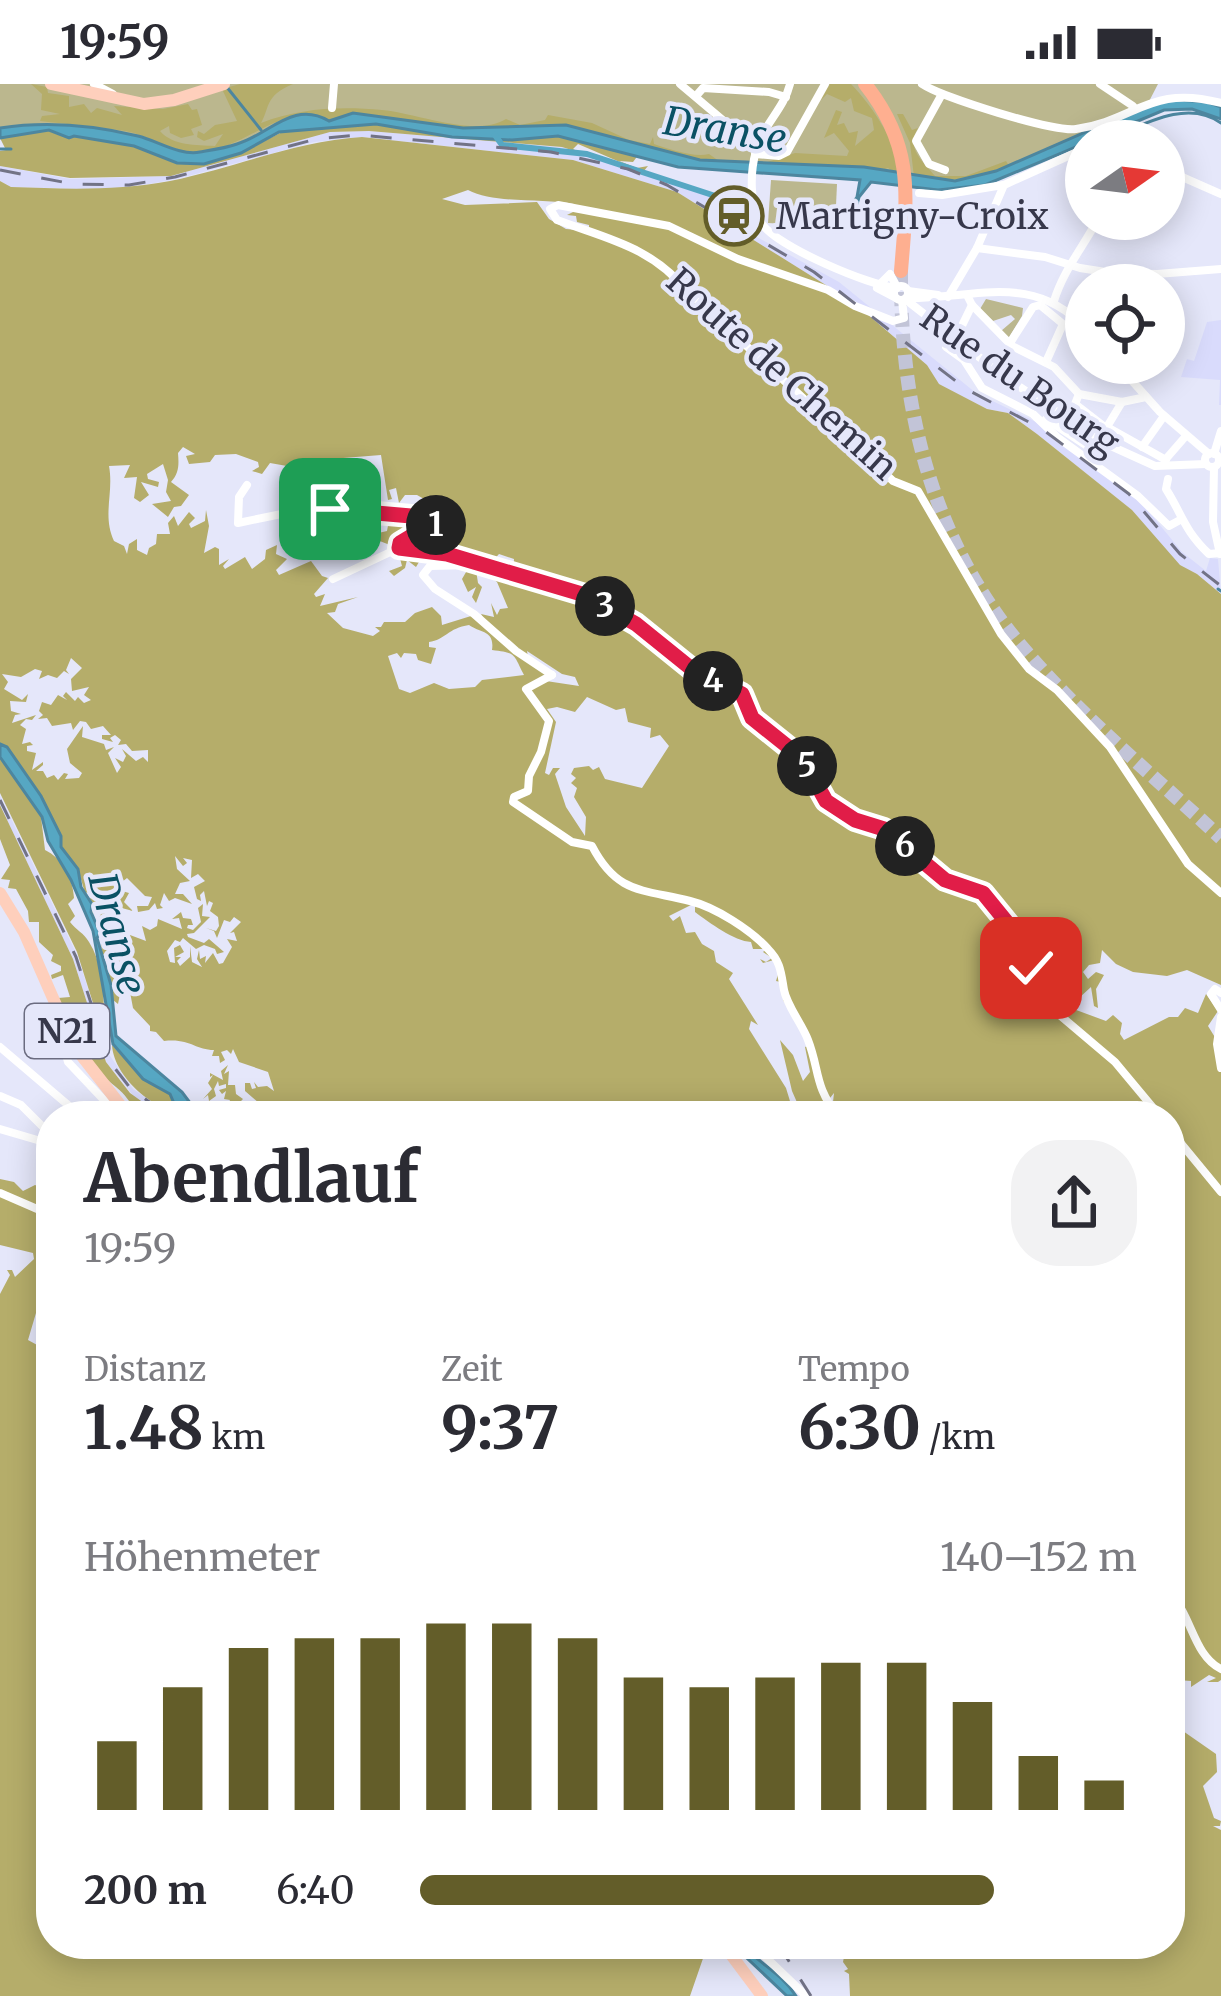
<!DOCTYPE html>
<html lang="de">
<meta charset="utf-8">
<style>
body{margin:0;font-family:Merriweather,serif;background:#f2f2f3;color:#2b2b33;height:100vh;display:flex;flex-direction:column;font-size:45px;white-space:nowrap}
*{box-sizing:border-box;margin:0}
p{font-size:39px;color:#7c7c81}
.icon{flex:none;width:66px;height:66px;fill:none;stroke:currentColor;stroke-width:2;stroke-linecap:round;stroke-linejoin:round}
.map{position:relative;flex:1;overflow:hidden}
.drawer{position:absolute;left:36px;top:1017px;width:1149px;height:858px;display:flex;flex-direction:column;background:#fff;border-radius:48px;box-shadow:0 6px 30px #0003}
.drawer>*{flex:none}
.needle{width:78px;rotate:76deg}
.buttons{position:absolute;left:1065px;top:36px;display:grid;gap:24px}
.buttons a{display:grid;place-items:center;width:120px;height:120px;border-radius:50%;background:#fff;box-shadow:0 6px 30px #0003;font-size:60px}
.pin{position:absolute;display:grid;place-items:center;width:102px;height:102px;color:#fff;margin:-51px;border-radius:24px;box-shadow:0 6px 18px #0006}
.km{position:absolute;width:60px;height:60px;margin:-30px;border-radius:50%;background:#222;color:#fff;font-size:33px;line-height:60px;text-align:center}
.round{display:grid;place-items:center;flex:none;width:126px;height:126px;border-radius:48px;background:#f2f2f3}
.headline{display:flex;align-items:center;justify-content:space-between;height:204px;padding:0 48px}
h1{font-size:66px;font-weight:700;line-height:90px}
.figures{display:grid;grid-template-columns:repeat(3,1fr);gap:18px;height:204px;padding:12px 48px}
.figures div{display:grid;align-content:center}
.figures b{font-size:60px;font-weight:700}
.figures small{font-size:33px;font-weight:400}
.figures p{font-size:33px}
.chart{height:336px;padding:24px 48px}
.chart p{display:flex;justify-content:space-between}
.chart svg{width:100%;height:216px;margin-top:12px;stroke:#635d29;stroke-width:6}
ul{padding:0 48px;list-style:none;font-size:39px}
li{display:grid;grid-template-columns:192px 144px 1fr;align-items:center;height:90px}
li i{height:30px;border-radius:15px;background:#635d29}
.status{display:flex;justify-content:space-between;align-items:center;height:84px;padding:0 60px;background:#fff;direction:ltr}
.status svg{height:33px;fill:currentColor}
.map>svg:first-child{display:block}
.built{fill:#d9dbfc}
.green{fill:#bbb78e}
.forest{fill:#b5ad6a;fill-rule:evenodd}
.water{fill:#56a7c3;stroke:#4d869f;stroke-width:3}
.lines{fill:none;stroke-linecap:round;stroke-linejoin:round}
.stream{stroke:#4d869f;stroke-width:3}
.canal{stroke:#56a7c3;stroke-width:6}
.highway-tunnel{stroke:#c2c4d7;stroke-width:14;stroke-dasharray:14 7;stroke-linecap:butt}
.minor{stroke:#fff;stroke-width:8}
.major{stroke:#fecfbc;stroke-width:12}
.highway{stroke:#feaf90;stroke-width:14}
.rail{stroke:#727386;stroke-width:3;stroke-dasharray:21 21;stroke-linecap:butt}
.route-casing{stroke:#fff;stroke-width:24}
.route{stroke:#e11d48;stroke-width:15}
.labels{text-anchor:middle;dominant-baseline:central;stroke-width:9;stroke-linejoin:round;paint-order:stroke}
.shield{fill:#e5e7fa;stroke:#6b6c80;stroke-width:3}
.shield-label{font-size:33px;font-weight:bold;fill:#37384b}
.poi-label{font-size:36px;fill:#37384b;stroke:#e5e7fa;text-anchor:start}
.street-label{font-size:36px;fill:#37384b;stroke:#e5e7fa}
.water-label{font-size:39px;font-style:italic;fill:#0a5164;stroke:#e5e7fa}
</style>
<div class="status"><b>19:59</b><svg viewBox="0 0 49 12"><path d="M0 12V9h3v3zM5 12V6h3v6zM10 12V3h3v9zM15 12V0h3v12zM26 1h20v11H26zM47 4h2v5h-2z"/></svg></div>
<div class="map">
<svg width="1221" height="1912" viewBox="0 0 1221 1912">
<rect width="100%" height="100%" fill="#e5e7fa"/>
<g class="built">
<polygon points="369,47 562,63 665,94 748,127 757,146 755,152 839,198 976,309 1036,338 1141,418 1182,468 1206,487 1210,474 1218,475 1221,510 1197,490 1180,482 1132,426 1037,350 1008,329 987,325 938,300 927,281 853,218 677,108 573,76 362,53 314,58 177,95 115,106 11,103 0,97 0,82 70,95 171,92 330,48"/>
<polygon points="1221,236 1221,321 1219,321 1220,296 1181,293 1187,275 1194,277 1207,238"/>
<polygon points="0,712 78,873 108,969 133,1005 172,1032 162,1032 137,1016 106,978 73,875 0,721"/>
</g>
<g class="green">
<polygon points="0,0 1158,0 1143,29 990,94 962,99 834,86 690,79 555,43 505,49 370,33 291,39 207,73 165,68 70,42 0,49"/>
<polygon points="771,96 837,100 835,143 768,139"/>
<polygon points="986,215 1023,224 1022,232 1008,255 1001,247 1015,235 1011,231 993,237 980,225"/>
</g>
<g class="forest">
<path d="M31,0L47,3L48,9L69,12V23L84,20L91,29L97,24L122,31L114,22L163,25L188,20L192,26L197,25L202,41L191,45L194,51L181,54L170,49L169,42L160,47C173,62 196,61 215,62L223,50L204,57L197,53L198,47L204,50L215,41L237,37L222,5L240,0H293C264,12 270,24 261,39C299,24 341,22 382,26C417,29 475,54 506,35L520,41L545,36L548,31L592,39L629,56L650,60L653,53L654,60C669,65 694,74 709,70L719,77L692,74L572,42L463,44L353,29L329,37C284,15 245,66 197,69C173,70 149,51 125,47C97,43 67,40 40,37L42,32L60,30L41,26L42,10Z"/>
<path d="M830,0H851C874,24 887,47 901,78L897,90L888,84L878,87L761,80L795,69L847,72L849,67L834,49L824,54L836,26L842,28L837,41L844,39L849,49L858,47L855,62L874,46L872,34L854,27L851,14L845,18L827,10L821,16Z"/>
<path d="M897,30H903L912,46L918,44C905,65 924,78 935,92H966L1006,77L1009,82L978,97L914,93L910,59Z"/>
<path d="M373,39L439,50L570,51L639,70L633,78L619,77L637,84L648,82L643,88L578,60L573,65L581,69L562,63L369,47L330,48L171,92L70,94L0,82V67L6,66L0,54C22,48 49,40 69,54L74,52L134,62L177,79L204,80L241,69L282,48Z"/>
<path d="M362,53L573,76L677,108L853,218L927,281L939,300L987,325L1008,329L1037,350L1132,426L1180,481L1197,490L1221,510V901L1187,886L1167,892L1133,888L1116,880L1102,866L1100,879L1089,881L1083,888L1088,895L1096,888L1104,891L1096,905L1098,924L1094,922L1091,903L1079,914L1077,900L1062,899L1068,923L1106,937L1113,931L1122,939L1120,950L1124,956L1169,933H1178L1185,924L1198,929L1206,910L1218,927L1208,942L1216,955L1221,950V1596L1218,1598H1207L1216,1594L1209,1591L1191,1603V1597L1177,1596L1170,1589V1032H845L833,1018L834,1009L826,1019L827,1028L803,1032L792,1007L780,956L793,971L803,997L810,988L805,963L810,961L783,916L788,907L785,899L776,897L781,881L774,876L763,879L760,875L766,878L772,874L763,868L766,865H753L751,858C734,857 710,839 695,828V819L669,832L673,837L680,832L686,849L695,848L702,860L714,867L716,878L733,889L729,895L758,941L751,937L749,945L786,1004L793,1027L800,1032H261L260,1023L253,1025L259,1019L245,1007V999H250L252,1005L256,1004L254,998L258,1003L267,1002L274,1007L268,988L239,978L233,965L231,970L227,966L221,968L225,976L220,979L219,972H212L214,966C195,966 190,954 164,957L156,948L150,947V942L133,924L130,908L120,910L118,920L113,916L103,877L120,901L125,890L107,868L102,871L101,857L110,850L104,852L102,849L97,854L103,841V846L109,843L115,849L123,845L119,854L130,851L146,857L142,842L150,846L157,842L158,835L182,845L179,834L172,835L181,828L183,834L191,835L193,841H188L187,844L193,846L201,838L198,824L203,820L202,832L210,833L194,849L187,850L188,853L204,859L209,855L224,868L217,870L215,865L204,861L196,865L183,854L180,858L175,856L167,867L170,878L175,879L174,864L180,861L184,868L175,873H181L177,877L180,882L190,873V862L192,878L202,883L197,875L199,866L200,875L206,872L205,879L213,869L219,880L223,879L232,863L227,855L237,857L234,848L230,849L241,838L234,833L230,838L224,836L217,854L214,847L206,844L216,847L219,842L218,833L210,827L213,819L209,817L207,822L204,807L200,811L201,817L197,815L194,803L205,797L198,790L191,794L192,776L183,774L187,779L183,782L175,772L177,785L190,797L180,799L175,810H183L192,820L175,814L169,817L164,809L160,821L163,824L157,825L155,819L149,826L138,828L137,822H148L152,813L145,812L127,794L122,798V807L129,809L124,818L133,827L118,823L96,839L101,830L91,829L87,814L101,815L105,810H90L93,803H98L93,796L89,808L85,809L78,785L61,763L36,703L21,687L7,663L0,660V97L11,103C66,105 116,107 170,97C235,84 295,57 362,53ZM468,106C494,120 544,114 574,120L575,127L567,131L576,132L577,138L589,141V147L566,145L549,135L537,118L465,121L442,115ZM183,363L195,370L186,372L189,380L210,378L215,371L236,370L258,378L259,383L252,387L262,390L270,379L287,382L293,378L381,371L388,416L392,415L389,406L396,404L399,419L405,411H417L431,419L430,426L422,430L451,429L454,436L446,440L403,430L401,424L378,435L380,438L389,436L387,447L374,450L357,440L358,453L367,460L372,454L395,463V457L404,453L398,467L402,482L389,487L394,492L405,484L407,476L416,483L419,478L474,474L490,480L499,470L514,475L513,494C497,492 484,485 469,483L462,495L468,508L476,503L472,513L476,519L482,503L478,499L476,486L480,485L497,498L508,524L500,525L497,531L491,519L494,533L481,530L486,538L471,532L442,541L441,532L432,523L415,529L405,538H384L381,543H375L380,547L373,552L343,544L327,529L335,528L338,520L358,513L320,522L325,510L316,513L314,510L328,494L322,492L311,477L279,491L276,486L287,475L276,470L277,461L266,466L265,475L252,485L245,473L225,485L223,482L229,475L219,481V465L215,463L204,469L209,442L206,426L205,437L191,444L189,440L195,434L189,428L178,442L174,432L168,439L170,450H157L156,460L149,464L147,471L137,466V455L129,460L127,470L124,462L114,457C102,431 114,409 109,382L130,381L124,394L137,393L134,414L140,418L149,411L141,398L158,403L159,398L148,395L147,390L163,380L168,396L166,408L171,417L152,420L168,433L174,423L181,422L189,411L171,398C179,389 179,381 178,369ZM469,541C480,549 495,546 492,566C517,569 513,570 524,591L482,596L475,603L449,605L434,599L410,609L399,605L388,572L397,569L401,574L404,569L416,570L418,576L431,580L436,564L429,563V558C445,556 448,544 469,541ZM527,567L562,590L575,593L579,602L546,597L545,588L529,579ZM71,574L82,584L71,595L72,607L89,603L84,611L91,616L84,619L78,613L75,617L66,608L63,612L67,616L58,611L51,621L42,618L39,627L43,631L38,635L47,634L52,642L71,639L73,646L80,637L86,638L91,645L103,642L111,651H102V655L113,658L110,654L115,651L121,656L118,661L126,660L132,667L148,666V678L143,673L136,677L122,665L126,672L123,678L115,674L121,683L117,689L108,669L114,663L106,666L104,660L82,653L83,642L67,665L70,679L82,689L79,694L65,695L68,690L64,689L58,696L54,691L47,694L43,687H36L43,681V678L32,686L36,669L27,667V662L33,661L30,658L22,660L26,645L20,641L26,635L32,636L36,631L12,639L15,631L21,630L11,627L10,617L26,618L28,610L22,616L4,605L8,598L2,590L21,593L35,585L42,587L39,595L48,591L57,594L64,587L69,590L66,586ZM587,613L616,626L625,624L628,638L651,644L650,654L660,651L669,662L642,704L605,695L599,683L593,686L589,682L574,684L571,690L576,694L571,699L577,704L574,713L586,733L585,752L566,723L555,690L560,684H553L549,691L545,689L556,638L547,625L557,623L575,628Z"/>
<path d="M0,673L41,733L45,766C62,774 73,794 74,814L68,820L75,832L70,838C76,846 84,849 89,858C105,883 105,923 103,951L77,868L0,709Z"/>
<path d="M0,721L73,875L106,978L130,1009L162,1032C129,1032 136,1019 116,1003C86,979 73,949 58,914L70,913L63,891L52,895L51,891L61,887V882L51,877L53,871L39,858V838H29L28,827L16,805L8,804L10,796L1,795L10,781L0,755Z"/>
<path d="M112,961L143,995L170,1010L176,1025L194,1032C159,1032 114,995 112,961Z"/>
<polygon points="228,981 224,990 229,987 228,1001 235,1001 236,1010 243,1015 237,1021 247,1022 243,1032 232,1032 235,1021 226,1025 230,1016 224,1015 226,1007 222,1010 219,1006 226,1004 226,1000 219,1002 218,997 214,1005 216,1012 209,1017 208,1011 203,1015 212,1005 208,999 213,991 210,993 210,989 223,996 221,987"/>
<polygon points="0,1095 14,1098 23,1107 35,1101 51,1107 51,1216 47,1217 50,1224 46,1229 36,1229 28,1256 39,1262 51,1239 51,1860 601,1860 604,1869 610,1871 613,1866 610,1860 615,1860 622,1869 638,1868 649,1873 656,1860 708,1860 690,1912 0,1912 0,1210 10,1191 7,1186 12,1186 15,1193 34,1175 33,1169 0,1161"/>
<polygon points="1170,1638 1216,1670 1217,1688 1203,1702 1214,1734 1221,1737 1220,1742 1213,1742 1221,1746 1221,1912 850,1912 849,1890 844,1887 848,1885 843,1878 846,1863 860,1860 1170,1860 1170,1687 1173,1679"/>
</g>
<g class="water">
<path d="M1161,15L1207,18L1221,23V35L1192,25L1164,26L985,101L938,106L871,98L859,113L853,135L846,129L857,113L860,96L678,83L558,52L512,56L452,53L376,40L279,48L241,69L204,80L177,79L134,62L74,52L69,54L49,46L0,54V44C46,37 93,41 138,52C158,57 180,72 200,68C212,66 226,64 237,60C270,50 293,16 329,37L353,29L463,44L566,41L700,76L864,83L955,97L996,87Z"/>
<polygon points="0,660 7,663 41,712 61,752 61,763 78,785 81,803 92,820 91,828 100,849 97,854 111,901 116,952 182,1008 200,1032 176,1024 170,1010 143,995 113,960 93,847 71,796 48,757 42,733 0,673"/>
<path d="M732,1860H742C759,1880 782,1889 796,1912H787Z"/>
</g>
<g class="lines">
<g class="stream">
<polyline points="226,2 261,46"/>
<path d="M1116,52C1148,38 1189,16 1221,39"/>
<polyline points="0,65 11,65"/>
<polyline points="1218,505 1221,507"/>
</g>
<polyline class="canal" points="495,51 502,61 587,70 749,123"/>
<path class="highway-tunnel" d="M901,187C900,324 932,457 1022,563C1081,633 1154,692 1221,754"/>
<g class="minor">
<polyline points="94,0 113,10"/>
<polyline points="680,0 756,64"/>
<path d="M790,0C784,25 762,42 756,67C750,88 749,121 762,140C778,163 870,202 897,204"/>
<path d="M922,0C943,14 1053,48 1076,45C1135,37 1150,0 1221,19"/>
<polyline points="1100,0 1133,22"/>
<polyline points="942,10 916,57 929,80 945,86"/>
<polyline points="696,12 703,4 769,8 786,13"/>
<polyline points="332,24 334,0"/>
<polyline points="1102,57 1106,57"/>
<polyline points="755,70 779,72 787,68 825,0"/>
<polyline points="1164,85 1221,110"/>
<polyline points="919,109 942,111 1003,101"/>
<polyline points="977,164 1045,173 1080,184 1112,189 1157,190 1221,185"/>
<polyline points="880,200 890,190 897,203"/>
<circle cx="901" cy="209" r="7"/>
<polyline points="877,204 896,214"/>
<polyline points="908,207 938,211"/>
<polyline points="967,211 972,221 1012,262 1054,283 1079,310 1122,318 1146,313"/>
<polyline points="948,213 977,164 1004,101 1086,64"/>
<path d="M906,214C975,215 1033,187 1086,245"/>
<polyline points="905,215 1002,291 1102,358 1155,382 1206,380"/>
<path d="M902,216L904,234L893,237L855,222L828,206L738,175L669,142L558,121L550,125L557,136C608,155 652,163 688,208L893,397L918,407L1001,550L1029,585L1057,606L1110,663L1188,780L1221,809"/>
<path d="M1054,217C1063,187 1083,163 1098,135"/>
<polyline points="952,253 946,263 964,276 982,304 1033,330 1057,353 1138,412 1169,442 1180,436"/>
<polyline points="955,256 972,221"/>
<polyline points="1010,259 1033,223 1040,221 1063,240 1046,278"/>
<polyline points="1116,279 1160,328 1209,370"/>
<polyline points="1079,310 1075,320 1106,344"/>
<polyline points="1046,335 1093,366 1122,318"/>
<polyline points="1107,343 1166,376"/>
<polyline points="1142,363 1164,332"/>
<circle cx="1212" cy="376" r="7"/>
<polyline points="1214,370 1221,347"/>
<polyline points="1165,376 1185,353"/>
<polyline points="1214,383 1213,438 1220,470"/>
<path d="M1168,395L1166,405C1183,432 1184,446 1209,470L1220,469"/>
<path d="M247,401L239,413L238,439L296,427L335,425L446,435L445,440C429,443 406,448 399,464L428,466L473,477L472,481L430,482L423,491L435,505L474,530L516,567L552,591"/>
<path d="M474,480C523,495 571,502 616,528C660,554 693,595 742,610L752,635L802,674L826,717L855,736L884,745L947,797L983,809L1012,845L1043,917L1115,978L1160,1032"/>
<polyline points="333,495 399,464"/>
<path d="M552,591L526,605L549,637L541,668L529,692L528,707L514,713L513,718L572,758L592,762C617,810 642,805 690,817C715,823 751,846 768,865C781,878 781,889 784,906C787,922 802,940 808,956C820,987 814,1002 838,1032"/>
<polyline points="1221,909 1215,905 1211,910 1221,926"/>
<polyline points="1221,933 1217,960 1221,984"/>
<polyline points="56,934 68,978 119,1032"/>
<polyline points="0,963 81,1032"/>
<polyline points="0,1012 21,1021 51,1051"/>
<polyline points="0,1045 51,1060"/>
<polyline points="1170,1046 1221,1108"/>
<polyline points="0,1109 51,1131"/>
<path d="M1170,1510C1192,1531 1193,1571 1221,1585"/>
<polyline points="752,1860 806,1912"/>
</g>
<g class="major">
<polyline points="51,0 144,20 174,16 224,0"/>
<polyline points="0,809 24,848 74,962 121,1022"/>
<polyline points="723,1860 762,1912"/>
</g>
<path class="highway" d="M865,0C915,63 907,112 901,187"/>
<g class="rail">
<polyline points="0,86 73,100 129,101 175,93 316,55 359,51 551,68 628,85 667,101 814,188 966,305 1042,345 1129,410 1180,470 1221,502"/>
<polyline points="0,716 76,873 110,978 131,1005 169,1032"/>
<polyline points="778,1860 811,1912"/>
</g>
</g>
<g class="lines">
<defs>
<polyline id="route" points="330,425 446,435 445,440 430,441 400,459 399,464 447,470 585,511 636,540 693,586 742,610 752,634 802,674 826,717 855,736 884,745 945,796 983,809 1009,841 1031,884"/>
</defs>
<use href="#route" class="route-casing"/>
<use href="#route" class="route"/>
</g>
<defs>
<symbol id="station-ring" viewBox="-11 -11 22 22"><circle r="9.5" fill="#e5e7fa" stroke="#635d29" stroke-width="1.5"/><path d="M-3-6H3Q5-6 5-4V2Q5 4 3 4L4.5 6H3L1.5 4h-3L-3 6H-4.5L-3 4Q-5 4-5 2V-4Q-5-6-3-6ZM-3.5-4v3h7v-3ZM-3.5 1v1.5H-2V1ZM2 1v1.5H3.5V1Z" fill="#635d29"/></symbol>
</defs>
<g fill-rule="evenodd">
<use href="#station-ring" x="701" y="99" width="66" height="66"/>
</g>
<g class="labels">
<rect class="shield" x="25" y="920" width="84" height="54" rx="9"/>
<g class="shield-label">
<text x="67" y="947">N21</text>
</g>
<g class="poi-label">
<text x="776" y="132">Martigny-Croix</text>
</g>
<g class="street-label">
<text transform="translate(782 290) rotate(42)">Route de Chemin</text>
<text transform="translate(1020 296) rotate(35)">Rue du Bourg</text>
</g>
<g class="water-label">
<text transform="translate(725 46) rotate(9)">Dranse</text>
<text transform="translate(117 850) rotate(75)">Dranse</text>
</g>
</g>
</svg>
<div class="buttons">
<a><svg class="needle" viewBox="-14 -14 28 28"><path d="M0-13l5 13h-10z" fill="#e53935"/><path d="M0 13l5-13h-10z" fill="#7c7c81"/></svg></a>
<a><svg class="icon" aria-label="locate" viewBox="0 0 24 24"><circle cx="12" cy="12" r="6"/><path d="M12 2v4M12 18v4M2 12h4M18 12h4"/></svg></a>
</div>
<div class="pin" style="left:330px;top:425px;background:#1e9e55"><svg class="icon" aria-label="arrive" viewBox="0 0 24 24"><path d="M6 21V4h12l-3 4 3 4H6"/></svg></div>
<div class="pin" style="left:1031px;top:884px;background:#d93025"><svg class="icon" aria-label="check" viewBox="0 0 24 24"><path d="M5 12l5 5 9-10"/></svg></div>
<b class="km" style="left:436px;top:441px">1</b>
<b class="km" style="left:605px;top:522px">3</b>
<b class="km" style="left:713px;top:597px">4</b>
<b class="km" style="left:807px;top:682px">5</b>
<b class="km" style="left:905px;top:762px">6</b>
<section class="drawer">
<div class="headline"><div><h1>Abendlauf</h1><p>19:59</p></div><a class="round"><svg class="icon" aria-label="share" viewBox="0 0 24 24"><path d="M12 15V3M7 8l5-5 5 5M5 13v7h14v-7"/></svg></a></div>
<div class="figures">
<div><p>Distanz</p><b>1.48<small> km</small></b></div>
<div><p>Zeit</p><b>9:37</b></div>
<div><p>Tempo</p><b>6:30<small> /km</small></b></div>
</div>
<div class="chart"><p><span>Höhenmeter</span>140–152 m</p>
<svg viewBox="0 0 160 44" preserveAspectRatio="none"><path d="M5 44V30M15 44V19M25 44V11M35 44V9M45 44V9M55 44V6M65 44V6M75 44V9M85 44V17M95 44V19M105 44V17M115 44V14M125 44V14M135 44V22M145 44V33M155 44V38"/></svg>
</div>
<ul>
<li><b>200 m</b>6:40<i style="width:80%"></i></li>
</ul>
</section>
</div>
